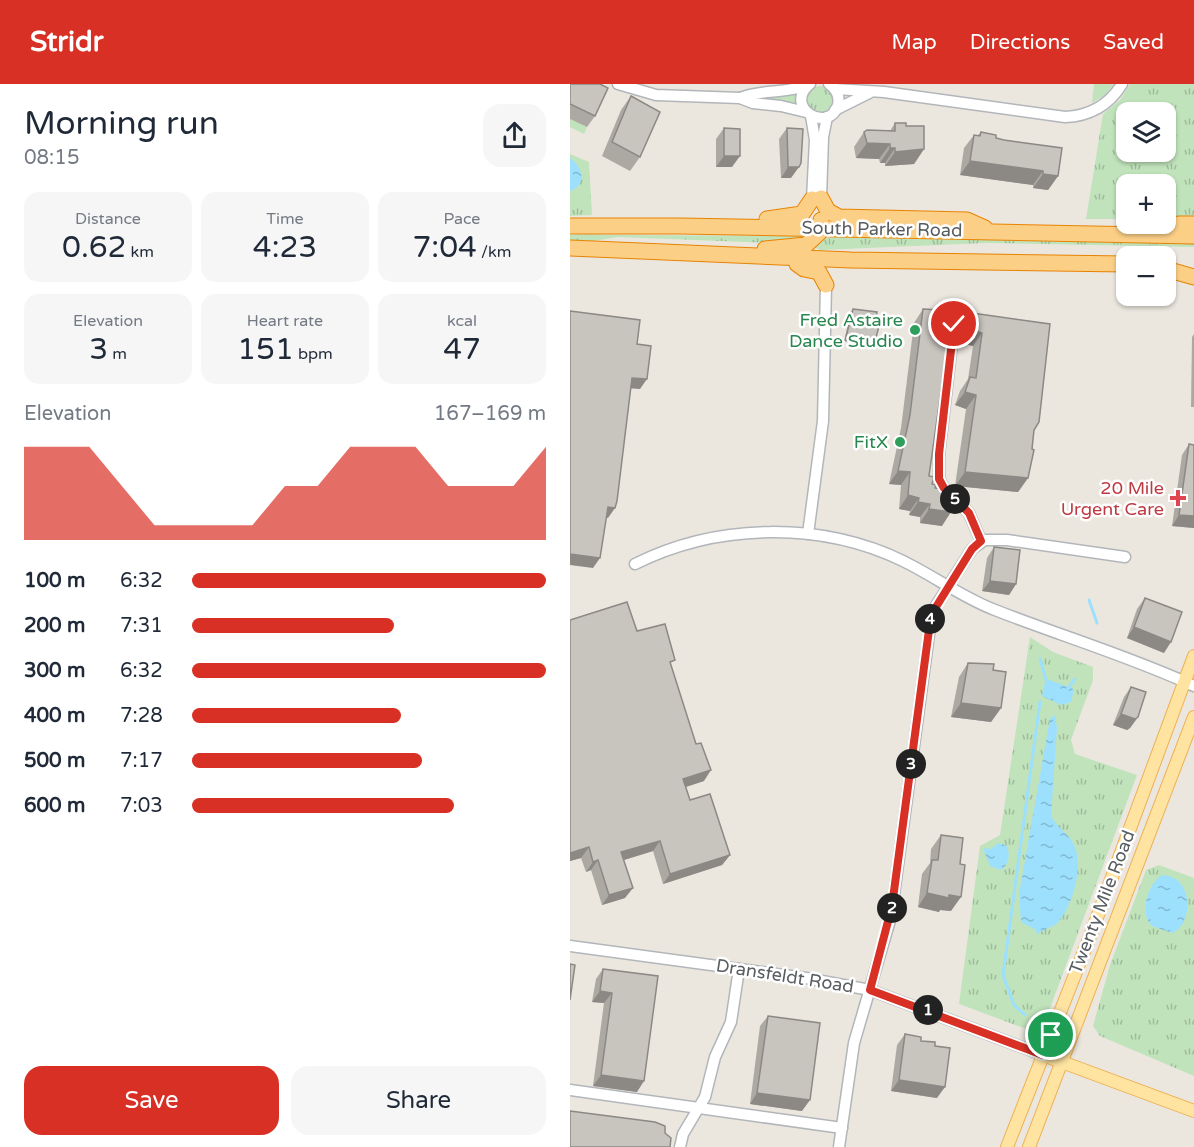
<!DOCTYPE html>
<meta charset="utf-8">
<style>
body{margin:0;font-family:"Varela Round",sans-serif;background:#f6f6f7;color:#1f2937;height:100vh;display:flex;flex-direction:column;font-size:22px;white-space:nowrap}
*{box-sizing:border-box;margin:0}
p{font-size:20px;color:#747a83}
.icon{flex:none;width:33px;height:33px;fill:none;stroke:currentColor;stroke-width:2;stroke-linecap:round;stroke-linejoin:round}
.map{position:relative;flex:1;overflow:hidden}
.side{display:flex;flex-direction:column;background:#fff;width:570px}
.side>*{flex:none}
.fabs{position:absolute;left:546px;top:18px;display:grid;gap:12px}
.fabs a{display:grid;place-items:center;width:60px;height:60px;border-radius:12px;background:#fff;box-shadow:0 2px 4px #0004;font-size:30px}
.pin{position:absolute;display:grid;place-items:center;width:51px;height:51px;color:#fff;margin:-26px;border:3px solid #fff;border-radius:50%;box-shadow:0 2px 6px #0007}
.km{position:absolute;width:30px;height:30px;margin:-15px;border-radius:50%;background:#222;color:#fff;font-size:16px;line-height:30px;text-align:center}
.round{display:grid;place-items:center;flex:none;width:63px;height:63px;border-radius:18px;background:#f6f6f7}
.headline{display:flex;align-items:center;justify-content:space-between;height:102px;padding:0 24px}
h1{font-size:33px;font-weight:600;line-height:45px}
.figures{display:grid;grid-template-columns:repeat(3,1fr);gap:9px;height:102px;padding:6px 24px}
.figures div{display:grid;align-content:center;border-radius:15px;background:#f6f6f7;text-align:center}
.figures b{font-size:30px;font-weight:600}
.figures small{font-size:16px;font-weight:400}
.figures p{font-size:16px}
.chart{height:168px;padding:12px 24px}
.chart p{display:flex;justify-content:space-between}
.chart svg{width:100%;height:108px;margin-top:6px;fill:#d93025;opacity:.7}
.primary-button{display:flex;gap:12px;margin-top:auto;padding:12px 24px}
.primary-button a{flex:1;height:69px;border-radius:18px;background:#d93025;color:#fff;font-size:24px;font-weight:600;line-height:69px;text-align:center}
.primary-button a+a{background:#f6f6f7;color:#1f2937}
ul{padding:0 24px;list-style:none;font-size:20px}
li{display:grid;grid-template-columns:96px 72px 1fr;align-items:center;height:45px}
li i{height:15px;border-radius:8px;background:#d93025}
header{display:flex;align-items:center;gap:36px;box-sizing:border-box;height:84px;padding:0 30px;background:#d93025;color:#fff}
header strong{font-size:28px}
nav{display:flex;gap:33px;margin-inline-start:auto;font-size:21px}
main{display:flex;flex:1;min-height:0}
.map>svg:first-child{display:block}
.grass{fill:url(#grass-tufts);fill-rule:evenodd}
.park{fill:#c0e3bb}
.water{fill:url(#water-ripples)}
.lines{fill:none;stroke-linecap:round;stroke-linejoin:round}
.stream{stroke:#9ce0fe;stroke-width:3}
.minor-casing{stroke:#b2b6ba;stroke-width:13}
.major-casing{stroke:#efb054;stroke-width:14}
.highway-casing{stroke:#e88302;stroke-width:17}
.minor{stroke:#fff;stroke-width:10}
.major{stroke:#fee3a1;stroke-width:12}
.highway{stroke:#fccf86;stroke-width:15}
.wall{fill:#aca9a3}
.shaded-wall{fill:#8c8985}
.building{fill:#c8c4be;stroke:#8c8985;stroke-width:1.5}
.route-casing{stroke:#fff;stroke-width:12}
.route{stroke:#d93025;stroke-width:8}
.leisure-dot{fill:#2e9e5b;stroke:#fff;stroke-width:2}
.health-dot{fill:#e0444e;stroke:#fff;stroke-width:2}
.labels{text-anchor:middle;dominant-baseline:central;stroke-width:5;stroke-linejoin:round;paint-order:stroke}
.street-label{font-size:18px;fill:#585d60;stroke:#fff}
.leisure-label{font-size:18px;fill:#27864d;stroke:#fff;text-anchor:end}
.health-label{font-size:18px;fill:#be3a42;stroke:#fff;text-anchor:end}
</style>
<header>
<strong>Stridr</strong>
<nav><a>Map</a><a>Directions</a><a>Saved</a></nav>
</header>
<main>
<section class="side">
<div class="headline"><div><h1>Morning run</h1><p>08:15</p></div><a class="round"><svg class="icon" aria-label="share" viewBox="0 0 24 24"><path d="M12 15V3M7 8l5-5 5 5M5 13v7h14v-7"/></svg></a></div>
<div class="figures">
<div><p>Distance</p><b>0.62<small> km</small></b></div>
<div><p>Time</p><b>4:23</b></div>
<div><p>Pace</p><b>7:04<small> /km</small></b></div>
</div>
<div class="figures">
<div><p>Elevation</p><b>3<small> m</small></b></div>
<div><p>Heart rate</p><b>151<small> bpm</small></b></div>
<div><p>kcal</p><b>47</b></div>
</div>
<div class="chart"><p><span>Elevation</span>167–169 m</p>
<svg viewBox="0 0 160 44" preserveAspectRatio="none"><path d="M0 44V6L10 6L20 6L30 22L40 38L50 38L60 38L70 38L80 22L90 22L100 6L110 6L120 6L130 22L140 22L150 22L160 6V44z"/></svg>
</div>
<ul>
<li><b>100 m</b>6:32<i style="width:100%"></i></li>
<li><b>200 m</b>7:31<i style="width:57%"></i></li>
<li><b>300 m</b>6:32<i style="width:100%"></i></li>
<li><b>400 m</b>7:28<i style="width:59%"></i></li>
<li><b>500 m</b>7:17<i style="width:65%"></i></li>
<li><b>600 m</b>7:03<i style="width:74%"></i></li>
</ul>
<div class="primary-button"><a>Save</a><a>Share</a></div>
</section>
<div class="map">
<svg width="624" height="1063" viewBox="0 0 624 1063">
<defs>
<pattern id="grass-tufts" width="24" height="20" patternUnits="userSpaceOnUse" patternTransform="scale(1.5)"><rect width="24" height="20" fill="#c0e3bb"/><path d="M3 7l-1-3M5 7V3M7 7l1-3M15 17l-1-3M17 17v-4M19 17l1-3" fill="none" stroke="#9fbb9b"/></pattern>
<pattern id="water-ripples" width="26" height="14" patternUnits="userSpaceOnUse" patternTransform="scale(1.5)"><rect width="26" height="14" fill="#9ce0fe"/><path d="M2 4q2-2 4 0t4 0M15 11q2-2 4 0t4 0" fill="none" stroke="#82b9d1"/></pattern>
</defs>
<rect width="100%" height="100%" fill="#ebe7df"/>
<g class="grass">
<polygon points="524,0 544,0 535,11 522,19"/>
<path d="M560,0H624V137L596,136V100H556V135H516L533,30L550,16ZM556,28H596V68H556Z"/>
<circle cx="250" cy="16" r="14"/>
<polygon points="228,9 228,21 199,18 198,14"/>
<polygon points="0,70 19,78 22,131 0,132"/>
<polygon points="18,150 36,151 237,152 226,160 48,153 24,157 0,156 0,151"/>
<polygon points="261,153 624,160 624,163 416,159 250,166 244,163 250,156"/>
<polygon points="460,553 483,568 523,583 523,596 501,656 505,670 567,691 473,943 470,946 466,943 459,946 389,920 410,762 430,751"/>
<polygon points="589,781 624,794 624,992 530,952 523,942 540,881 576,786"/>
</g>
<polygon class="park" points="0,35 17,43 14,50 0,43"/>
<g class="water">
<path d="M0,74C12,82 18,101 0,107Z"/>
<polygon points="479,596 504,605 501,618 491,621 472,612 475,598"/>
<path d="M485,631L487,644L481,732C486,742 496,748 502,757C515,778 504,817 490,836C484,844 472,845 467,851L466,846L451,838L449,810L480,635Z"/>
<path d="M428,759L436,761C441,769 439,781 431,786L420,782L413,764L421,765Z"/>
<path d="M592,791C624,792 624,840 602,849L582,842C569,829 577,801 592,791Z"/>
</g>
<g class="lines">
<g class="stream">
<polyline points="519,516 527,539"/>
<polyline points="470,575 477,599"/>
<polyline points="497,606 505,595"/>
<polyline points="455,931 444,921 433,891 470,618"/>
</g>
<defs>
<g id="minor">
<polyline points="48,0 86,11 170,14 183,19 211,22 236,28"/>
<path d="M240,0C212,23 259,51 268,21C270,12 266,5 259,0"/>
<path d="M265,5L314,8L495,33C519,32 539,21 552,0"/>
<path d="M170,14C191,5 215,10 238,1"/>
<polyline points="265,26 299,9"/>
<polyline points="241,32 245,56 242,115"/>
<polyline points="251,114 253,53 257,33"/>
<polyline points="385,233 369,371 369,395 374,404 399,429 411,457"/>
<polyline points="238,450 253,337 256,201"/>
<path d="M65,480C147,439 250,437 333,477C364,492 393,514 425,526C491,552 559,572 624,602"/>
<polyline points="0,862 236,894 300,906 473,971"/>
<polyline points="0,1006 272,1044"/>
<polyline points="110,1063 113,1050 135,1013 145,973 161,938 169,885"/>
<polyline points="269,1063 284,959 321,833 362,528 402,465 415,456 437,456 555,473"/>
</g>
<g id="major">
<polyline points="473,971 624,1027"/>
<polyline points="437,1063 519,855 624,572"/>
<polyline points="459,1063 624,633"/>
</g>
<g id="highway">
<polyline points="251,114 258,127 269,133 397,136 415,144"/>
<polyline points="197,135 232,130 242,115"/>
<polyline points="0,142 111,142 624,152"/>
<polyline points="593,151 609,140 624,140"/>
<polyline points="0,164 281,176 556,180"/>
<polyline points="195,165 236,161 250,148 251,136"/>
<polyline points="227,180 234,185 249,188 256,201"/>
<polyline points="596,185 624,193"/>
</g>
</defs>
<use href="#minor" class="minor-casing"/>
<use href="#major" class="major-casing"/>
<use href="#highway" class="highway-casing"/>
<use href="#minor" class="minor"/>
<use href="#major" class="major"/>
<use href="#highway" class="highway"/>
</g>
<g class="wall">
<polygon points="0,0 25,32 17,43 0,35"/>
<polygon points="61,12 70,73 60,87 32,72 51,26"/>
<polygon points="325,39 354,65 344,80 315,82 315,79 310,79 309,75 286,74 284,63 294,48 320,47"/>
<polygon points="154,44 162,83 146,83 146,55"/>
<polygon points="217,44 221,94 211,94 209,55"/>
<polygon points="411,48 426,54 488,92 478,106 463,104 463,101 390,91 394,64 404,51 408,51"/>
<polygon points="283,225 303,260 295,260 293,264 285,263 286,259 274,257 281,228"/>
<polygon points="353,225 378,252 359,392 362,400 365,404 372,442 350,439 350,433 339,431 340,427 329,425 331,401 319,400 331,344 344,239"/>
<polygon points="402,229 464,346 458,394 448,408 385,402 396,325 385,321 390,307 398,295 403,262 391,259 392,243"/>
<polygon points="624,250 624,323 621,323 622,253"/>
<polygon points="619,360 624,444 602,442 612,371"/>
<polygon points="424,463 446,500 439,511 412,507 417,474"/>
<polygon points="575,514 594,569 557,554 567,525"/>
<polygon points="0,536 67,547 101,582 134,697 116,703 120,716 160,771 152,781 93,800 83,767 54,776 55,814 32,821 21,786 16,788 11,774 0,777"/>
<polygon points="398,579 423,586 431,624 421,638 381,633 389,593"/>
<polygon points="561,603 568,633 560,644 557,646 543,641 554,613"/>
<polygon points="371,751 381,827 370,826 369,828 348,823 352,790 360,779 361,765"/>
<polygon points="33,885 88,892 67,1008 23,1002 34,919 22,918 26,895"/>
<polygon points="198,932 232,1027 180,1020 190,942"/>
<polygon points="335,950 351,957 367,1014 321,1007 327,961"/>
</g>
<g class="shaded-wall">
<polygon points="297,59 320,60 309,75 286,74"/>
<polygon points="320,64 325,64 315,79 310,79"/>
<polygon points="354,65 344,80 315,82 325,68"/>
<polygon points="154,72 170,72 162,83 146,83"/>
<polygon points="400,77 473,87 463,101 390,91"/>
<polygon points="218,83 229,83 221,94 211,94"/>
<polygon points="473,90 488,92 478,106 463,104"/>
<polygon points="380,243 384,243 375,257"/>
<polygon points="400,245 412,249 403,262 391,259"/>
<polygon points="276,253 288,255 286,259 274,257"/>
<polygon points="296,256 305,257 303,260 294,260"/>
<polygon points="288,259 295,260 293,264 285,263"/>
<polygon points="62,294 77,295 70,305 55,304"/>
<polygon points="395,308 406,311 396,325 385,321"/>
<polygon points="328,387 340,388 331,401 319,400"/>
<polygon points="395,388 458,394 448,408 385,402"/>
<polygon points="338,411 349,414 340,427 329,425"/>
<polygon points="348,418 360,420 350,433 339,431"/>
<polygon points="38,423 45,424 38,434 31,433"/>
<polygon points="359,425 381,428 372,442 350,439"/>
<polygon points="609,431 624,432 624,444 602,442"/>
<polygon points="0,470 30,474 23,484 0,481"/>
<polygon points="420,497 446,500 439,511 412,507"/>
<polygon points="564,543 601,558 594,569 557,554"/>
<polygon points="391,619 431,624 421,638 381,633"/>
<polygon points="551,630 568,633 560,644 557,646 543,641"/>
<polygon points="141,686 134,697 106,706 113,695"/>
<polygon points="90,757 83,767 44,779 51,768"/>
<polygon points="19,763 11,774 0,777 0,769"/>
<polygon points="160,771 152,781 93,800 100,790"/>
<polygon points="28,776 21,786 16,788 23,778"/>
<polygon points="63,804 55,814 32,821 39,811"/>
<polygon points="357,809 379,811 391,813 381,827 370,826 369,828 348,823"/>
<polygon points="30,907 42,909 34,919 22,918"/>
<polygon points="31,991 74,997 67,1008 23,1002"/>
<polygon points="329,996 375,1003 367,1014 321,1007"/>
<polygon points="187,1009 240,1016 232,1027 180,1020"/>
</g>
<g class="building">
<polygon points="0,0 30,0 38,4 25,32 0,20"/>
<polygon points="61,12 90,28 70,73 42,58"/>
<polygon points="325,39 336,39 336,42 354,42 354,65 325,68 325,64 320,64 320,60 297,59 294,48 297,46 325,47"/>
<polygon points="154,44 170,45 170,72 154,72"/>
<polygon points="217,44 233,45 231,79 229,83 218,83"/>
<polygon points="411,48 426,51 426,54 434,56 492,64 488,92 473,90 473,87 400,77 404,51 410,52"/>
<polygon points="283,225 307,228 306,236 310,239 305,257 296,256 295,260 288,259 288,255 276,253"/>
<polygon points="353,225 386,227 384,243 380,243 359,392 364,393 362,400 366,401 365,404 384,407 381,428 359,425 360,420 348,418 349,414 338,411 340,388 328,387 340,331"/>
<polygon points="0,227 70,236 67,260 81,262 77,295 62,294 47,417 45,424 38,423 30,474 0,470"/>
<polygon points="402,229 480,240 469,338 464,346 462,365 464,366 458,394 395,388 406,311 395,308 400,293 406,294 412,249 400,245"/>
<polygon points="619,360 624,361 624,432 609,431"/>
<polygon points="424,463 450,466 446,500 420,497"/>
<polygon points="575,514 612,528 601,558 564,543"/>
<polygon points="57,518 67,547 95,540 105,576 100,578 126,660 131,659 141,686 113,695 120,716 140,710 160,771 100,790 90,757 51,768 63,804 39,811 28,776 23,778 19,763 0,769 0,536"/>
<polygon points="398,579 424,580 423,586 436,588 431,624 391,619"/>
<polygon points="561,603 576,608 568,633 565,635 551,630"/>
<polygon points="371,751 393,754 390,780 395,781 391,813 379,811 379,814 357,809 362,776 368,776"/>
<polygon points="0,880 5,881 0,916"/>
<polygon points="33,885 88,892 74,997 31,991 42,909 30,907"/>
<polygon points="198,932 250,939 240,1016 187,1009"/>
<polygon points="335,950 351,953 351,957 365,958 365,962 380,964 375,1003 329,996"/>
<polygon points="0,1027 85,1038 95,1042 95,1049 101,1054 100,1063 0,1063"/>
</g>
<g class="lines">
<defs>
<polyline id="route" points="384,240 369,370 369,395 374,404 399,429 411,457 402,465 361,531 322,822 300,906 473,971 481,951"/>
</defs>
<use href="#route" class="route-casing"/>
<use href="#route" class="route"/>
</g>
<g class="leisure-dot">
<circle cx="345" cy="246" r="6"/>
<circle cx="330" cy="358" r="6"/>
</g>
<path class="health-dot" d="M605 405h6v6h6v6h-6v6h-6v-6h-6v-6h6z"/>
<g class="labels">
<g class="street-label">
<text transform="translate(312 145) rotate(1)">South Parker Road</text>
<text transform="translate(532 818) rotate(-69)">Twenty Mile Road</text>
<text transform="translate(215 892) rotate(9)">Dransfeldt Road</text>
</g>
<g class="leisure-label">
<text x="333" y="236">Fred Astaire<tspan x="333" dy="21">Dance Studio</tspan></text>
<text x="318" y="358">FitX</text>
</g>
<g class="health-label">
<text x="594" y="404">20 Mile<tspan x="594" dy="21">Urgent Care</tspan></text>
</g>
</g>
</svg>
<div class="fabs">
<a><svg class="icon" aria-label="layers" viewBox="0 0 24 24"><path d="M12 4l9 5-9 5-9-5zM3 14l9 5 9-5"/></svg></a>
<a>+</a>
<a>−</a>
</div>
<div class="pin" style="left:481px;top:951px;background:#1e9e55"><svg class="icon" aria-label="arrive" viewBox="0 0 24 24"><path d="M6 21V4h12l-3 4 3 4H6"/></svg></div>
<div class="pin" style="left:384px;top:240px;background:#d93025"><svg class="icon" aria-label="check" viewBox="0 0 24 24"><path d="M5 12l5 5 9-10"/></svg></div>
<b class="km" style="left:358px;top:926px">1</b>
<b class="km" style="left:322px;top:824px">2</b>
<b class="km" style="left:341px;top:680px">3</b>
<b class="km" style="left:360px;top:535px">4</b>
<b class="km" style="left:385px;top:415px">5</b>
</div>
</main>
